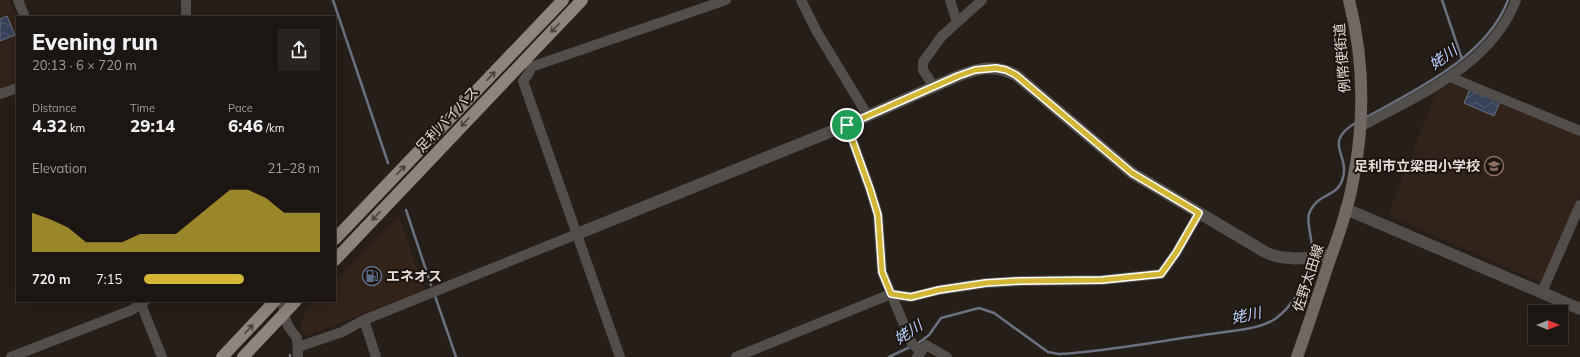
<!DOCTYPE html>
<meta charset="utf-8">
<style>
body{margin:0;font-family:Mulish,"Noto Sans JP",sans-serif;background:#292320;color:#f1f3f6;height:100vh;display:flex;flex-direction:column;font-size:15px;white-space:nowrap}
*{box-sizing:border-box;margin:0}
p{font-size:13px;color:#a09f9f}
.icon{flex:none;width:22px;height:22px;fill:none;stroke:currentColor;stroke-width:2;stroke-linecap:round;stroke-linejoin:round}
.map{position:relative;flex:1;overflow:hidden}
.drawer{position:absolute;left:16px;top:16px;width:320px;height:286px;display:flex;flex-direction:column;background:#1c1612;border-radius:0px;box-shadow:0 4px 16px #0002,0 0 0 1px #3a3532}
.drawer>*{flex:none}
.needle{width:26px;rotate:90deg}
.fabs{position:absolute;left:1528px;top:305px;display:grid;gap:8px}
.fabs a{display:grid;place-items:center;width:40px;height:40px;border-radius:0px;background:#1c1612;box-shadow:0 4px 16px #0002,0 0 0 1px #3a3532;font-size:20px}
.pin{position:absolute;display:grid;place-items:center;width:34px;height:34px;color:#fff;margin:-17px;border:2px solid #fff;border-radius:50%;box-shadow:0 1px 4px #0007}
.round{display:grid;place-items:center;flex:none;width:42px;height:42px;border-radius:0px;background:#292320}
.head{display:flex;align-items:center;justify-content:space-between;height:68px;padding:0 16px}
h1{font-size:22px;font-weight:800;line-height:30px}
.stats{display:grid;grid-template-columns:repeat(3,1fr);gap:6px;height:68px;padding:4px 16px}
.stats div{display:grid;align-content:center}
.stats b{font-size:17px;font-weight:800}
.stats small{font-size:11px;font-weight:400}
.stats p{font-size:11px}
.chart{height:112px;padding:8px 16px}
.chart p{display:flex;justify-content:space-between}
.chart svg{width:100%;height:72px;margin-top:4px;fill:#d3b635;opacity:.7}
ul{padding:0 16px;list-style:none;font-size:13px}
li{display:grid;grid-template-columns:64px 48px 1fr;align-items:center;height:30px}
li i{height:10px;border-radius:5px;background:#d3b635}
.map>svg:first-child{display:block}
.commercial{fill:#332319}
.built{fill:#32231a}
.water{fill:url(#water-waves);stroke:#6a7180}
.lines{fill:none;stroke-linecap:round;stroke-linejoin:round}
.stream{stroke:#6a7180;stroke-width:2.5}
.minor{stroke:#524e4b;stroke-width:10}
.tertiary{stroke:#524e4b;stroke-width:12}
.secondary{stroke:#6f6863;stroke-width:12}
.trunk{stroke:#8f857e;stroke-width:12}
.oneway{stroke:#4b413b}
.route-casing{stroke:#fff;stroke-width:8}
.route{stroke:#d3b635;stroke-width:5}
.labels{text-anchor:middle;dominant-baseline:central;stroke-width:4;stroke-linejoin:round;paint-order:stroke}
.street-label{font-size:14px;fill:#e2dbd7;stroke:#1d140f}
.poi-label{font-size:14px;font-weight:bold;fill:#e2dbd7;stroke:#1d140f;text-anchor:end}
.water-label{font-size:15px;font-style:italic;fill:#b3ccfb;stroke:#1d140f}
</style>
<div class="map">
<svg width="1580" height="357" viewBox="0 0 1580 357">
<defs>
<pattern id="water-waves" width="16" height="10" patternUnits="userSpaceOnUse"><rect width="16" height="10" fill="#37435a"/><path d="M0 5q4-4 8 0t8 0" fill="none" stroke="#545e71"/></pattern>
</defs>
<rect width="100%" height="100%" fill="#261e18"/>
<polygon class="commercial" points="399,216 424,290 309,335 300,330 305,311 315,301 335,301 335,281"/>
<g class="built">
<polygon points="0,0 9,0 17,20 17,83 0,89"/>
<polygon points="1454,82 1580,135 1580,196 1542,283 1388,215 1437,90"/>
</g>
<g class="water">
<polygon points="7,16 15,35 0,41 0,19"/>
<polygon points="1470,89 1500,102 1494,116 1464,103"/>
</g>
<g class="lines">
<g class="stream">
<polyline points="333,0 388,163"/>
<polyline points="1442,0 1462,59"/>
<path d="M1365,118C1415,90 1487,57 1508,0"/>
<polyline points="406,210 431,285"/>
<path d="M1313,253C1313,244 1306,221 1309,214C1316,194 1335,197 1341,183C1354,155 1319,144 1357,122"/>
<polyline points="435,296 456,357"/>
<path d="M917,344L929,335L941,318L979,308L994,313L1048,352L1059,354C1109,351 1160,341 1210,334C1229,331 1258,330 1275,319C1291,308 1308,281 1313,262"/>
<polyline points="290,355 290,357"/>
<polyline points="889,357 910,347"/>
</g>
<g class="minor">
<polyline points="18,0 25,17"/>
<polyline points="186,0 186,17"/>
<polyline points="801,0 817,32 868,116"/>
<polyline points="950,0 957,22"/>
<path d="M525,59C533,70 531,71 523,81L620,357"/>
<polyline points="531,67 726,0"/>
<polyline points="1450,77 1580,131"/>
<polyline points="934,87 923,70 923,62 942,36 982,0"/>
<polyline points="0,94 17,88"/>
<polyline points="847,125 870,189 878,215 882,272 912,344 921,351"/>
<path d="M1360,127C1418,95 1491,66 1516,0"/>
<polyline points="1542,292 1580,205"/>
<polyline points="283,301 284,314 288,326 297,338 298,357"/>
<polyline points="141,304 162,357"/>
<polyline points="364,320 376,357"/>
<polyline points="298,347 342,332 364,320 577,234"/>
<polyline points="11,357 132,310 145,301"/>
<polyline points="736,357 891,294 911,297 939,290 986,283 1020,281 1102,280 1161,274 1176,253 1199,213"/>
<polyline points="917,357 926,345 947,357"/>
</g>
<g class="tertiary">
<polyline points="1346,209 1580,309"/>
<path d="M577,234L847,125L958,76C980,68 994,64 1016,75L1132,173L1265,252C1285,262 1309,258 1331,255"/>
</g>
<path class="secondary" d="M1297,357C1308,326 1318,296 1328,265C1338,237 1348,209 1353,181C1365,121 1364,59 1349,0"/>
<g class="trunk">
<polyline points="335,239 563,0"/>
<polyline points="335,260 582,0"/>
<polyline points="222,357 275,301"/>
<polyline points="243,357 296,301"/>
</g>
</g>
<defs><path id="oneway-shaft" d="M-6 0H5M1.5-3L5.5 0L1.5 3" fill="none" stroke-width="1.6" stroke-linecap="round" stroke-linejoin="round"/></defs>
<g class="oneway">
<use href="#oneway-shaft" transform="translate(555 28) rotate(134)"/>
<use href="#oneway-shaft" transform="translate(491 76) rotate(-46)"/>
<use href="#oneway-shaft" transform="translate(465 122) rotate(133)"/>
<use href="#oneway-shaft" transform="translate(401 170) rotate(-46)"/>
<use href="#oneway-shaft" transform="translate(376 216) rotate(133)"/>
<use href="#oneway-shaft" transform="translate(249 329) rotate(-46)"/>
</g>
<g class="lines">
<defs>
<polygon id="route" points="996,68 1006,70 1016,75 1132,173 1199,213 1176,253 1161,274 1102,280 1020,281 986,283 939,290 911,297 891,294 882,272 878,215 870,189 847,125 958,76 975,70"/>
</defs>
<use href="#route" class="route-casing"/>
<use href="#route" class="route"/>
</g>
<defs>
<symbol id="school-ring" viewBox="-11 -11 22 22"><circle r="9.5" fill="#1d140f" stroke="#8d6e63" stroke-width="1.5"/><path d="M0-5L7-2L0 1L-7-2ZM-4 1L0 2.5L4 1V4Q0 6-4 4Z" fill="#8d6e63"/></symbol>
<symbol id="fuel-ring" viewBox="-11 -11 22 22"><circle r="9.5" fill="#1d140f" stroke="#5c6f8a" stroke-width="1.5"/><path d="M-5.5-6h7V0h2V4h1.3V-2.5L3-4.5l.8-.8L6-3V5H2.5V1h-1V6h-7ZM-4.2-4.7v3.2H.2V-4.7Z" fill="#5c6f8a"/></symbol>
</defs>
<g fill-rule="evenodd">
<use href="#school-ring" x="1483" y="155" width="22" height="22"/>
<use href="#fuel-ring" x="361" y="265" width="22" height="22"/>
</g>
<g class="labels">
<g class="street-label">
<text transform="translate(1342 58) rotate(-95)">例幣使街道</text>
<text transform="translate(447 119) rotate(-47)">足利バイパス</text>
<text transform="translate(1308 278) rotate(-72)">佐野太田線</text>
</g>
<g class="poi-label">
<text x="1480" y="166">足利市立梁田小学校</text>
<text x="386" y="276" text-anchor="start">エネオス</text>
</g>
<g class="water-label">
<text transform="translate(1443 57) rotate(-36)">姥川</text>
<text transform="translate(1246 315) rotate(-12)">姥川</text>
<text transform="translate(908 332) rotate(-33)">姥川</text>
</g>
</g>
</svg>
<div class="fabs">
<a><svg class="needle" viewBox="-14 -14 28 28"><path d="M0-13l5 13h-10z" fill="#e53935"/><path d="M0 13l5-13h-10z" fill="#a09f9f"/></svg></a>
</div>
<div class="pin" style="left:847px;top:125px;background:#1e9e55"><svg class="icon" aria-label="arrive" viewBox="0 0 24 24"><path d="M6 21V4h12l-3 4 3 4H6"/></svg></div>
<section class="drawer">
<div class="head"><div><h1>Evening run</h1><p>20:13 · 6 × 720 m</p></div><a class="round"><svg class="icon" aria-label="share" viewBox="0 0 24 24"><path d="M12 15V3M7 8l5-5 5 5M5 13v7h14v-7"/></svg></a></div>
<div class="stats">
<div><p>Distance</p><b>4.32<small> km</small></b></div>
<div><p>Time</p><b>29:14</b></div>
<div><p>Pace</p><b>6:46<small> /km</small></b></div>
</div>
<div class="chart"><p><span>Elevation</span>21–28 m</p>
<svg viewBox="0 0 160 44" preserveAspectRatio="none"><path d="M0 44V20L10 24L20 29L30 38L40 38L50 38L60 33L70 33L80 33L90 24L100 15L110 6L120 6L130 11L140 20L150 20L160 20V44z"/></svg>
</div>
<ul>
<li><b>720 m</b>7:15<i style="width:57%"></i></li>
</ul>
</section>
</div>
